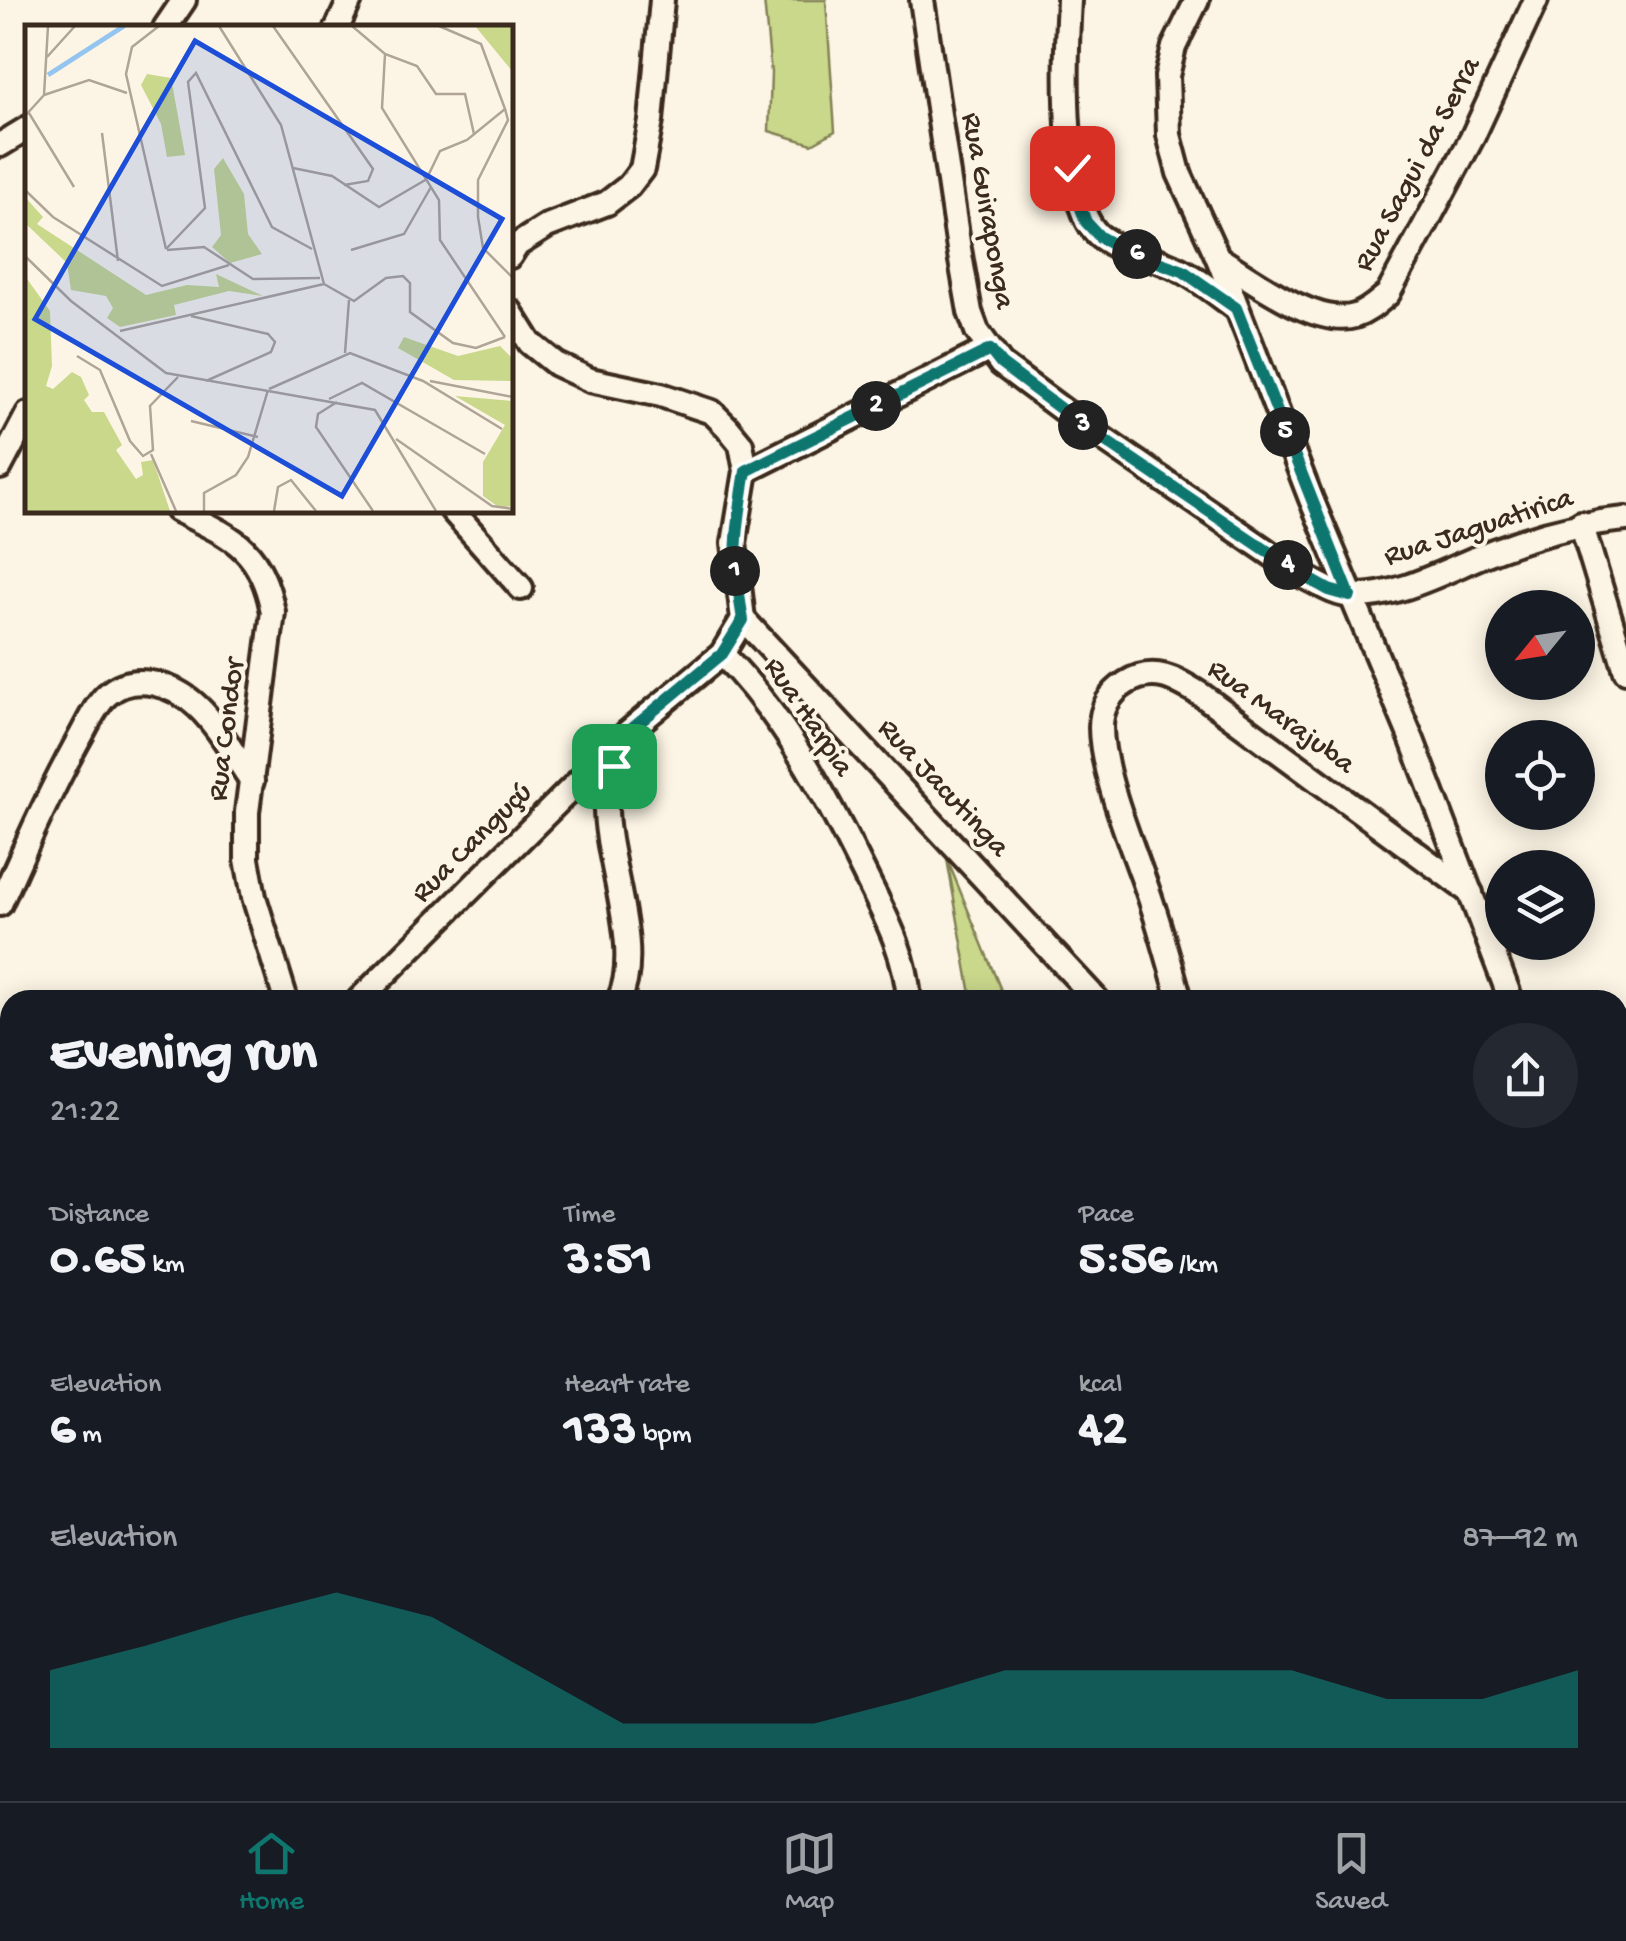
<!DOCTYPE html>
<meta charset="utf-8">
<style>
body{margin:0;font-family:"Gochi Hand",sans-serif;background:#242831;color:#f1f3f6;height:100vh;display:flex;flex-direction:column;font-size:38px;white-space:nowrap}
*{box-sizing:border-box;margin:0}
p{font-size:32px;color:#9ea1a6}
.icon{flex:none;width:55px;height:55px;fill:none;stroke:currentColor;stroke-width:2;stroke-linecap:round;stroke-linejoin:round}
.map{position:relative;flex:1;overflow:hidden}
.panel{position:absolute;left:0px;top:990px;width:1628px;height:812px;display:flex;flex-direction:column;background:#171b24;border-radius:30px 30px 0 0;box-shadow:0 5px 25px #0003}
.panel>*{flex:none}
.needle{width:65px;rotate:240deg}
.buttons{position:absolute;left:1485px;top:590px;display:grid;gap:20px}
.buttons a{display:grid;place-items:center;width:110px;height:110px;border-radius:50%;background:#171b24;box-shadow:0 5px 25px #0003;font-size:50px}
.pin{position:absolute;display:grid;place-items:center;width:85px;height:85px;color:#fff;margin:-42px;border-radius:20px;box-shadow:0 5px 15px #0006}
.km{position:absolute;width:50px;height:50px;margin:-25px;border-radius:50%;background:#222;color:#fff;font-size:28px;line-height:50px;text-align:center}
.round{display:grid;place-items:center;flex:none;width:105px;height:105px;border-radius:52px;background:#242831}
.head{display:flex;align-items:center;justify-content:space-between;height:170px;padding:0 50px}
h1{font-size:55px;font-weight:800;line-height:75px}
.figures{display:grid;grid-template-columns:repeat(3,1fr);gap:15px;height:170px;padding:10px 50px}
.figures div{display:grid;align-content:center}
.figures b{font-size:50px;font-weight:800}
.figures small{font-size:28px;font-weight:400}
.figures p{font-size:28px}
.chart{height:280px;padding:20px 50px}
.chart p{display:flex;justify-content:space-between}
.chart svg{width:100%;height:180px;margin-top:10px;fill:#0f766e;opacity:.7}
.dock{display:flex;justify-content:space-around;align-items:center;height:140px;border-top:2px solid #363941;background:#171b24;font-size:28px;color:#9ea1a6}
.dock a{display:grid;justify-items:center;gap:5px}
.dock .selected{color:#0f766e}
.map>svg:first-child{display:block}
.green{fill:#cad88c;stroke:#828155;stroke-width:2.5}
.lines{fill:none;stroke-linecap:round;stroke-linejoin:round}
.minor-casing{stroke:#3b2a1e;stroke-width:30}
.minor{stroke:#fcf5e5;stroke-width:22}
.route-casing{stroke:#fff;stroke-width:20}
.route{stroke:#0f766e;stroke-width:12}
.labels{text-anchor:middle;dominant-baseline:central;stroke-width:8;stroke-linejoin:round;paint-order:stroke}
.street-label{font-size:30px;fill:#3b2a1e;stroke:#fcf5e5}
.inset-river{fill:none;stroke:#94c5f0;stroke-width:5}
.inset-road{fill:none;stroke:#afa495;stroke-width:2.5}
.view{fill:#1d4ed8;fill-opacity:0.15;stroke:#1d4ed8;stroke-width:5}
.inset-edge{fill:none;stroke:#3b2a1e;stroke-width:5}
</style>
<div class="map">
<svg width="1626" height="1801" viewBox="0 0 1626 1801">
<rect width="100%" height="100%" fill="#fcf5e5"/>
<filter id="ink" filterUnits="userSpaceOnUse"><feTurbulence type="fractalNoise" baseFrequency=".01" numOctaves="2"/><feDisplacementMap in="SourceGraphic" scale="20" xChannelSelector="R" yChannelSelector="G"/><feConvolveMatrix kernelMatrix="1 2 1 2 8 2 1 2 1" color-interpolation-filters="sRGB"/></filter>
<g filter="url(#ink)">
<g class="green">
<polygon points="764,0 826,0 835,131 812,144 769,131 771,73"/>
<polygon points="947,859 1005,1000 972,1000"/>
<polygon points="1626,1710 1626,1801 1533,1801 1536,1793 1618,1792 1618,1715"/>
<polygon points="278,1792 430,1793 431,1801 258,1801"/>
<polygon points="1213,1793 1213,1792 1323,1793 1301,1801 1212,1801"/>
</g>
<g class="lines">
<defs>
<g id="minor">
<path d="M922,0L959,249L970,312L977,331L1001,364L1083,425L1303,576C1319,584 1335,595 1353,596C1403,597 1453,566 1499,549C1541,533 1581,523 1626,519"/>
<path d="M1069,0C1066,52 1059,205 1101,237C1120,252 1144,254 1165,263C1191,273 1213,291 1236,308"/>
<polyline points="1197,0 1174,47 1167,76 1169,135 1179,173 1218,258 1311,499 1412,740 1511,1000"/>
<polyline points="165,28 184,0"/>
<polyline points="337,28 350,0"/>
<polyline points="0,145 28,128"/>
<polyline points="510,256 517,245 547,226 607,203 629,186 642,169 651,121 662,0"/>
<path d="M1218,258C1251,278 1316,328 1355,316C1368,312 1378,302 1388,294L1472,138L1536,0"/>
<polyline points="0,467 28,414"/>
<polyline points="746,471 989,349"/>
<path d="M177,510C232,537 261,547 273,612L247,812V859L254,897L286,1000"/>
<polyline points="452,510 521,588"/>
<polyline points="1581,523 1626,671"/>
<polyline points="743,619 1097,1000"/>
<path d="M722,654C783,715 825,794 863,871C884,914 906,952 909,1000"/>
<path d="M0,904C25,848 49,793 79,739C87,725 96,704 108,694C134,671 175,685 198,707C219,727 235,757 252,781"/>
<polyline points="359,1000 628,732 722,654 743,619 734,543 746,471 741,444 727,427 712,412 661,395 590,380 556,364 530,343 510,311"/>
<path d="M619,1000C644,948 605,861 606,805C606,784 616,762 623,744"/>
<path d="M1180,1000C1170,963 1160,926 1147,889C1132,846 1101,772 1101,727C1101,708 1110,693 1126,683C1155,665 1177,680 1203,696L1471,893"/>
<polyline points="1618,1055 1626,1057"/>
<polyline points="0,1461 10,1444"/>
<polyline points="582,1801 591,1792"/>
<polyline points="877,1801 887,1792"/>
<polyline points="1147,1801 1148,1792"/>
<polyline points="1426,1801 1428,1792"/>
</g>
</defs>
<use href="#minor" class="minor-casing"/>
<use href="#minor" class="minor"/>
</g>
</g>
<g class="lines" filter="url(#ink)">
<defs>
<path id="route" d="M614,766L628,732L722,654L743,620C732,559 736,530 746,471L990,350L1001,364L1082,425L1304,576L1329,590L1350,596L1236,308L1183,271L1120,248L1100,237L1086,222L1079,203L1072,168"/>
</defs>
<use href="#route" class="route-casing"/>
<use href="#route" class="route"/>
</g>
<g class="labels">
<g class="street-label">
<text transform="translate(1419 165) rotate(-62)">Rua Sagui da Serra</text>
<text transform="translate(986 211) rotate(80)">Rua Guiraponga</text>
<text transform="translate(1479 529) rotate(-18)">Rua Jaguatirica</text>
<text transform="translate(807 718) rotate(56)">Rua Harpia</text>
<text transform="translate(1280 718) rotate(36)">Rua Marajuba</text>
<text transform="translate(228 730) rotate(-83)">Rua Condor</text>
<text transform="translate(942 789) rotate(47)">Rua Jacutinga</text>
<text transform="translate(473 844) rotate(-45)">Rua Canguçú</text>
</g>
</g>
<g transform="translate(25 25)">
<rect width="488" height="488" fill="#fcf5e5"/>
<path d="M450,1H487V46ZM122,49L146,53L160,130L142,132L136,99L116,60ZM198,133L219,169L223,209L237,229L205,238L187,222L196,210L189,144ZM0,172L18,192L12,199L121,270L162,260L194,262L191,249L238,271L204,266L149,280L151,290L95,302L82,293L88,283L81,271L46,265L42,238L0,198ZM0,251L25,286L27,341L21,361L28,364L47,347L56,352L64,370L59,375L67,387H79L97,420L91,425L111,454L118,450L116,437L128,435L145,486H0ZM379,312L433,331L475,321L487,333V356L429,355L373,323ZM430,371L487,376V481L475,483L458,471V437L480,400Z" fill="#cad88c"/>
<path class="inset-river" d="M23,50L99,1"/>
<path class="inset-road" d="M134,1L107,22L101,49L141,224M194,1L256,100L299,259L329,276L361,253L378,251L385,258V287L428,318L451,323L480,312M248,1L348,144L343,156L319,160M327,1L360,29L392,41L411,69H440L449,109M414,1L456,19L480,84L483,95L453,155V192L458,223L488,253M360,29L357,83L414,175L415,215L480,312M22,32L50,1M19,70L64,55L102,68M4,88L49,162M0,91L19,70L23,1M77,108L93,236M268,143L307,151L354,182L402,154M402,153L415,126L442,115L480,84M0,165L28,192L137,261L204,240M141,224L180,183L163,57L171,48L247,202L287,224M142,225L179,222L228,254L295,253M326,225L379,209L406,162M0,231L46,276L141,348L350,385L411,486M166,291L243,309L250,317L246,327L181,356M95,306L299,259M320,328L324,275M52,331L75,345L105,416L118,431L128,425L125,381L153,352M405,356L488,372M244,364L325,328L398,356L477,404M304,374L337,358L460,429M312,377L293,389L291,402L348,486M166,396L233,412M371,414L467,481L488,484M126,429L151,486M179,486V468L211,450L223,432L243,365M249,486L253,462L266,455L291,486"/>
<path class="view" d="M170,16L477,194L317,471L10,294Z"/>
<rect width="488" height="488" class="inset-edge"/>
</g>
</svg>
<div class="buttons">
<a><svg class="needle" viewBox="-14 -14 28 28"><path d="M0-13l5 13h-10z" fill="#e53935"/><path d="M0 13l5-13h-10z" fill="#9ea1a6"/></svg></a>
<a><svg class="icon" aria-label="locate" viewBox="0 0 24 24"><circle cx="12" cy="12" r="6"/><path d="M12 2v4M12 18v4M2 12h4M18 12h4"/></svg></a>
<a><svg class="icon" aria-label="layers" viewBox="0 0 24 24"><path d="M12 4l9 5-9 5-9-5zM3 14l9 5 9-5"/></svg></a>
</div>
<div class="pin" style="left:614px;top:766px;background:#1e9e55"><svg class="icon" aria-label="arrive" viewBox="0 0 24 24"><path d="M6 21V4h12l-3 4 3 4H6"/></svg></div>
<div class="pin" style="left:1072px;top:168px;background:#d93025"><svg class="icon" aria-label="check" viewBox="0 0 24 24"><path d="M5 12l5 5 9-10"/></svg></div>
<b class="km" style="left:735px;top:571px">1</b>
<b class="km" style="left:876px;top:406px">2</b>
<b class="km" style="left:1083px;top:425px">3</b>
<b class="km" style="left:1288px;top:565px">4</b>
<b class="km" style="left:1285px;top:432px">5</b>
<b class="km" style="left:1137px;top:254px">6</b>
<section class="panel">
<div class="head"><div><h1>Evening run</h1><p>21:22</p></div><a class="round"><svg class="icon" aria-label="share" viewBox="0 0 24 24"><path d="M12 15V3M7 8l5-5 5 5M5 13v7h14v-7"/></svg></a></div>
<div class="figures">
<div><p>Distance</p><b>0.65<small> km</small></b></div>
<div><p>Time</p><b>3:51</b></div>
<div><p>Pace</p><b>5:56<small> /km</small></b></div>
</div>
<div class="figures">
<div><p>Elevation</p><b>6<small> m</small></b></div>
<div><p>Heart rate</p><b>133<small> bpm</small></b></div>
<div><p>kcal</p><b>42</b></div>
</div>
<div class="chart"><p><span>Elevation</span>87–92 m</p>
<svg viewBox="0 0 160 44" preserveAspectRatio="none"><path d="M0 44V25L10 19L20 12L30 6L40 12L50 25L60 38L70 38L80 38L90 32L100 25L110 25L120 25L130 25L140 32L150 32L160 25V44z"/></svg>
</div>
</section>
</div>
<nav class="dock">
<a class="selected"><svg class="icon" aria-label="home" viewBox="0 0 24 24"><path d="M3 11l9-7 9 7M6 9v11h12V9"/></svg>Home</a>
<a><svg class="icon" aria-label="map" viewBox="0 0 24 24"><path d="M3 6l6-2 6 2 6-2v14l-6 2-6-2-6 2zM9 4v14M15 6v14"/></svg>Map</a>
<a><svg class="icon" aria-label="saved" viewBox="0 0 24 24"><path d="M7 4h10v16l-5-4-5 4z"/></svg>Saved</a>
</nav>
